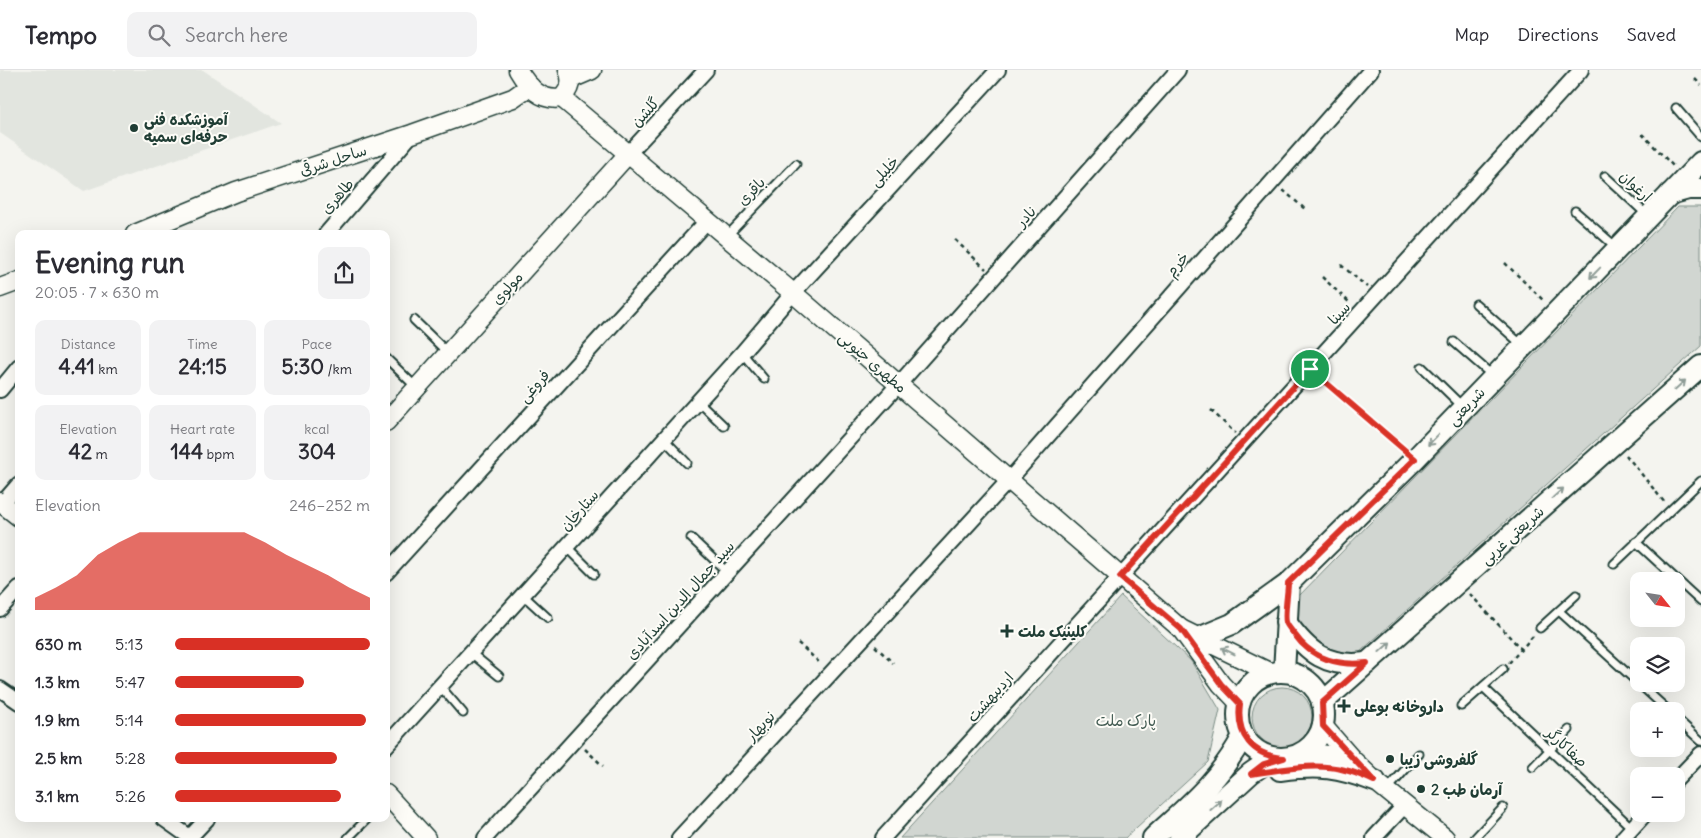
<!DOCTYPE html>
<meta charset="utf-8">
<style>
body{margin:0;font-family:Delius,"Playpen Sans Arabic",sans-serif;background:#f2f2f3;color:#2b2b33;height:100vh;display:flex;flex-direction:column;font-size:19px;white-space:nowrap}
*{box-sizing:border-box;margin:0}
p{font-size:16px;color:#7c7c81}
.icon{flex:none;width:28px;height:28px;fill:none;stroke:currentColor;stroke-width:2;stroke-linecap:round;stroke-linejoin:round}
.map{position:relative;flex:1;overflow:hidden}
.panel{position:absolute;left:15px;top:160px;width:375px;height:592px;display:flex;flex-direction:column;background:#fff;border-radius:10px;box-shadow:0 5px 20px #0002}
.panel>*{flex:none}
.needle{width:32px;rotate:120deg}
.controls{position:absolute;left:1630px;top:502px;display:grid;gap:10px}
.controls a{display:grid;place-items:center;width:55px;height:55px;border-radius:10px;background:#fff;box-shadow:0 5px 20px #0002;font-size:25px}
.pin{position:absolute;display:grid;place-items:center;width:42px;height:42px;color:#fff;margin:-21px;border:2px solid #fff;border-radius:50%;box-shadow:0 1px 5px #0007}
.round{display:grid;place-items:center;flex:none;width:52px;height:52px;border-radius:10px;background:#f2f2f3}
.head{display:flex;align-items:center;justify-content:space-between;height:85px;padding:0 20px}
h1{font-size:28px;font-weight:800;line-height:38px}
.metrics{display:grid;grid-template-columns:repeat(3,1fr);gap:8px;height:85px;padding:5px 20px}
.metrics div{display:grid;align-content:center;border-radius:10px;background:#f2f2f3;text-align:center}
.metrics b{font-size:21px;font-weight:800}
.metrics small{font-size:14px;font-weight:400}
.metrics p{font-size:14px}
.chart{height:140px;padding:10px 20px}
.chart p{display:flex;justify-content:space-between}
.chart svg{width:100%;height:90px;margin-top:5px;fill:#d93025;opacity:.7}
ul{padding:0 20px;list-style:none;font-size:16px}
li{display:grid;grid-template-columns:80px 60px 1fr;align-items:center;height:38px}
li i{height:12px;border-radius:6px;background:#d93025}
header{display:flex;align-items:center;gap:30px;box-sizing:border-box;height:70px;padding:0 25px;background:#fff;border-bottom:1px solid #e1e1e2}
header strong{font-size:24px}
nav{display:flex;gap:28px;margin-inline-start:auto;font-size:18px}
.search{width:350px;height:45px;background:#f2f2f3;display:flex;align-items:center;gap:12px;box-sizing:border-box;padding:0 18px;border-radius:10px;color:#7c7c81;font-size:19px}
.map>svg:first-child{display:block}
.built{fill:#e2e5df}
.green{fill:#d1d6d1;stroke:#788a82}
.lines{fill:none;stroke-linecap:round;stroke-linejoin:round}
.service-casing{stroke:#1f3d34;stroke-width:11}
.minor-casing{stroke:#1f3d34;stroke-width:18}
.tertiary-casing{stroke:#1f3d34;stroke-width:21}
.secondary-casing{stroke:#1f3d34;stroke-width:24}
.path{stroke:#1f3d34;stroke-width:2.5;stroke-dasharray:4 4;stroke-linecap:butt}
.service{stroke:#fdfcf7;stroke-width:7}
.minor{stroke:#fdfcf7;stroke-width:14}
.tertiary{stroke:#fdfcf7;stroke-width:18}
.secondary{stroke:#fdfcf7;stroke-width:20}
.oneway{stroke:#8e9c96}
.route-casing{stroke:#fff;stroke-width:10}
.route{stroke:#d93025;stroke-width:6}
.poi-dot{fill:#1f3d34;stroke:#fdfcf7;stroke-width:2}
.labels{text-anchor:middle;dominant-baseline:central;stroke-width:4;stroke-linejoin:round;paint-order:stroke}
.street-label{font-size:15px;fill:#1f3d34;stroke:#fdfcf7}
.poi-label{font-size:15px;font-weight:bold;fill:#1f3d34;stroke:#fdfcf7;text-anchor:start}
.park-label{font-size:15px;fill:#435c53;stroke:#fdfcf7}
</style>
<header>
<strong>Tempo</strong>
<div class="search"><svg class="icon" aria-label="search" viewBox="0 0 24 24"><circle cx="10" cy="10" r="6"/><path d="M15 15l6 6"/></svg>Search here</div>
<nav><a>Map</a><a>Directions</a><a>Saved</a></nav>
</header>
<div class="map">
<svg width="1701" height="768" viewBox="0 0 1701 768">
<rect width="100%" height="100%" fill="#f4f4ef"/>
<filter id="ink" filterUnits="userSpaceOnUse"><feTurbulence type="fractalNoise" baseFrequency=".02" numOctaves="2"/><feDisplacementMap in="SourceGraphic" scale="10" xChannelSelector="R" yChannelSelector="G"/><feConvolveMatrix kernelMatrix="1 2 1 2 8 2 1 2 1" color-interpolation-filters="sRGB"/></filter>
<g filter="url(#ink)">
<polygon class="built" points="0,0 203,0 281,53 84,121 0,63"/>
<g class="green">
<polygon points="1678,137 1701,137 1701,276 1360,582 1326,587 1299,561 1296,529"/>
<polygon points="1121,526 1191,591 1220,640 1208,692 1125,768 900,768"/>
<circle cx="1282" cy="647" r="30"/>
</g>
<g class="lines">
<defs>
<g id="service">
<polyline points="1676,38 1701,67"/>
<polyline points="1605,106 1647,145"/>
<polyline points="1575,141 1616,177"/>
<polyline points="727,166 796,94"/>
<polyline points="1476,234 1522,275"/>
<polyline points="414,250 448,283"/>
<polyline points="1454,272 1493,306"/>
<polyline points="742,283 764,309"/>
<polyline points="386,288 417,318"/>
<polyline points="1422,297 1463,337"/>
<polyline points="698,331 724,356"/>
<polyline points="664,369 687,393"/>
<polyline points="691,468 727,502"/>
<polyline points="1636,472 1701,532"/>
<polyline points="567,477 594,504"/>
<polyline points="1614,494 1701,411"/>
<polyline points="523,525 548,548"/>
<polyline points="1559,541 1669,641"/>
<polyline points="1540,558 1576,525"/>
<polyline points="471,583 499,606"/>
<polyline points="440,616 463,643"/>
<polyline points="1483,617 1632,758"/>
<polyline points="1461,636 1503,599"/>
<polyline points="1676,648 1701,671"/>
<polyline points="1533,697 1569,660"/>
<polyline points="1387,720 1419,684"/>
<polyline points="348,768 367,749"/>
<polyline points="1475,768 1503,738"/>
</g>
<g id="minor">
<polyline points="628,84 706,0"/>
<polyline points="326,164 412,64"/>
<polyline points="0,320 19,297"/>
<polyline points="0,436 19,414"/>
<polyline points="386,503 707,151"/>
<polyline points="0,539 19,518"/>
<polyline points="0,619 19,632"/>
<polyline points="386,676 742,283 793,223 998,0"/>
<polyline points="1676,710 1701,684"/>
<polyline points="164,749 191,768"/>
<polyline points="190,767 207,749"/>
<polyline points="485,768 899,314 1178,0"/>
<polyline points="679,768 1009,410 1371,0"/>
<polyline points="883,768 1581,0"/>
<polyline points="1374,768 1405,735"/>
<polyline points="1623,768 1645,744"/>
</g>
<g id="tertiary">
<path d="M518,0C528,17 541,32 562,28C570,19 573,11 568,0"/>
<polyline points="571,9 592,0"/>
<polyline points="562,28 793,223 1181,559"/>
<polyline points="135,164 236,122 412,64 513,28 530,16"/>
<polyline points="0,218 19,211"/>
<polyline points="386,352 628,84"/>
<polyline points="0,432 19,447"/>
<polyline points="1240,634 1221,614 1181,559 1271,603"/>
<polyline points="1304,682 1351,688 1323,656"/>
<polyline points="1351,688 1375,711 1445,768"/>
<polyline points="386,724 426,768"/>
</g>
<g id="secondary">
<polyline points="1670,124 1688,119 1701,119"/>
<path d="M1286,552C1308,583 1327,598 1367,593"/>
<polyline points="1201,567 1232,554 1289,513"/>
<polyline points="1284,602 1289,513 1415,389 1701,92"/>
<circle cx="1281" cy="645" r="43"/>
<polyline points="1322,633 1701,296"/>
<path d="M1280,700C1320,695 1337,697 1375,711"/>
<path d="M1153,768C1189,735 1220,710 1243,666"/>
<polyline points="1180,768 1251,703 1264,694 1284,688"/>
</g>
</defs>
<use href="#service" class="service-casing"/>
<use href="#minor" class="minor-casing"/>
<use href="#tertiary" class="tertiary-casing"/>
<use href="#secondary" class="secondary-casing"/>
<g class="path">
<polyline points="1695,9 1701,15"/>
<polyline points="1642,64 1674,97"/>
<polyline points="1283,120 1306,140"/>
<polyline points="955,170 986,199"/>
<polyline points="1505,193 1545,232"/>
<polyline points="1341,195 1367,217"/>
<polyline points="1322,207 1350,233"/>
<polyline points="1320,308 1403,379"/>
<polyline points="1211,340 1235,363"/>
<polyline points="1626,385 1665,433"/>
<polyline points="1470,524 1521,579"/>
<polyline points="798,573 821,594"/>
<polyline points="875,576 893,593"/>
<polyline points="1509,593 1534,565"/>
<polyline points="585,679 603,696"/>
</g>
<use href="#service" class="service"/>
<use href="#minor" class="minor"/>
<use href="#tertiary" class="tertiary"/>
<use href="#secondary" class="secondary"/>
</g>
<defs><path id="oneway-shaft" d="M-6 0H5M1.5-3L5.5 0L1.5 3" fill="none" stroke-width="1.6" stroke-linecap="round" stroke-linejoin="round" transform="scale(1.25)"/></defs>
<g class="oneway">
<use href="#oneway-shaft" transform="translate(1595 203) rotate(134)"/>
<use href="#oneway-shaft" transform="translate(1680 315) rotate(-42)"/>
<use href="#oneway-shaft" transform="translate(1433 370) rotate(134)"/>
<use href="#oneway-shaft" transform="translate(1558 423) rotate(-42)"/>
<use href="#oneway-shaft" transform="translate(1385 577) rotate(-42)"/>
<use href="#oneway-shaft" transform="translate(1228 581) rotate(-153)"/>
<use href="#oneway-shaft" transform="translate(1216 735) rotate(-42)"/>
</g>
</g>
<g class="lines" filter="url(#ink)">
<defs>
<path id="route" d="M1310,299L1415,389L1288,513C1288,522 1284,544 1286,552C1287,556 1292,561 1295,565C1312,589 1339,596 1367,593L1322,633L1323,656L1374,711C1365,707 1355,702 1345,700C1314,692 1282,700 1251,704L1264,694L1284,688C1252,686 1236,665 1240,634L1221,614L1181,559L1120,507Z"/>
</defs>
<use href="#route" class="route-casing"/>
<use href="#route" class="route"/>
</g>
<g class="poi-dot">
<circle cx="134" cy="58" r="5"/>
<path d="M1004.5 553.5h5v5h5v5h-5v5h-5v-5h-5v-5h5z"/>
<path d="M1341.5 628.5h5v5h5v5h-5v5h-5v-5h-5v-5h5z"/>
<circle cx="1390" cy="689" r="5"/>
<circle cx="1421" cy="719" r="5"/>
</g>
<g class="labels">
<g class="street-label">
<text transform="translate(645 42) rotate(-47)">گلشن</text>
<text transform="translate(333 90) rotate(-18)">ساحل شرقی</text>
<text transform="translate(884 101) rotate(-47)">خلیلی</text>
<text transform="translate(1636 116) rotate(43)">ارغوان</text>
<text transform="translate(751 121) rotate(-46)">باقری</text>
<text transform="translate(337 126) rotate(-49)">طاهری</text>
<text transform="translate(1026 146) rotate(-48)">نادر</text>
<text transform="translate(1177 194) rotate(-49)">خرم</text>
<text transform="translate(507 218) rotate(-48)">مولوی</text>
<text transform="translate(1339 243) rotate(-48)">سینا</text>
<text transform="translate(873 292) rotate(41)">مطهری جنوبی</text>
<text transform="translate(534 316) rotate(-48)">فروغی</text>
<text transform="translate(1466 336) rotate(-46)">شریعتی</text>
<text transform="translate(579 440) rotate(-48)">ستارخان</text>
<text transform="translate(1512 465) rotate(-42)">شریعتی غربی</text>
<text transform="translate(680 530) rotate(-48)">سید جمال الدین اسدآبادی</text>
<text transform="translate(990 627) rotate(-48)">اردیبهشت</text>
<text transform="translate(760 656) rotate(-47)">نوبهار</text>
<text transform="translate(1567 677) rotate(43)">صفاکارگر</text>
</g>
<g class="poi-label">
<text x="144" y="49">آموزشکده فنی<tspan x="144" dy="17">حرفه‌ای سمیه</tspan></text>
<text x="1018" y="561">کلینیک ملت</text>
<text x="1354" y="636">داروخانه بوعلی</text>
<text x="1400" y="689">گلفروشی زیبا</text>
<text x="1431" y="719">آرمان طب 2</text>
</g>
<g class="park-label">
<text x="1126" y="650">پارک ملت</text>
</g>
</g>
</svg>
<div class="controls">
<a><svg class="needle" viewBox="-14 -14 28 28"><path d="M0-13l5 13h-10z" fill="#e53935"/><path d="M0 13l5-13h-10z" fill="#7c7c81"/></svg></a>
<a><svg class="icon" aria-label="layers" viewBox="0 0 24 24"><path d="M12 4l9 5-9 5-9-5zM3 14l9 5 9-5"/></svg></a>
<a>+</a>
<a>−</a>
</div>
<div class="pin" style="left:1310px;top:299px;background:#1e9e55"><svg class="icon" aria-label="arrive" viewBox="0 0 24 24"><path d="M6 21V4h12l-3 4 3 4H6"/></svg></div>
<section class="panel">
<div class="head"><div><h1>Evening run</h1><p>20:05 · 7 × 630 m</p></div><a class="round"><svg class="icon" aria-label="share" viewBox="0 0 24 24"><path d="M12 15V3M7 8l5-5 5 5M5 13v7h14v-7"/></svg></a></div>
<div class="metrics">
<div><p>Distance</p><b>4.41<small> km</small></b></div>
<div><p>Time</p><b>24:15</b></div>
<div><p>Pace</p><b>5:30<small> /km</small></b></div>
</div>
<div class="metrics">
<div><p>Elevation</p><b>42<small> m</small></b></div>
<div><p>Heart rate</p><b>144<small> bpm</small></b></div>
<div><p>kcal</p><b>304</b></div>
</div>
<div class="chart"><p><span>Elevation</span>246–252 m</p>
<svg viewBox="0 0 160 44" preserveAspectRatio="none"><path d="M0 44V38L10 33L20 27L30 17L40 11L50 6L60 6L70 6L80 6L90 6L100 6L110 11L120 17L130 22L140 27L150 33L160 38V44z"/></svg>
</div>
<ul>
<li><b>630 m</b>5:13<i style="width:100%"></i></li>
<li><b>1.3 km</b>5:47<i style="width:66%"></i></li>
<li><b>1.9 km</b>5:14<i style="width:98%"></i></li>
<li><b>2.5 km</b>5:28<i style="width:83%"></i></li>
<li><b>3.1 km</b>5:26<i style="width:85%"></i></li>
</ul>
</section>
</div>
